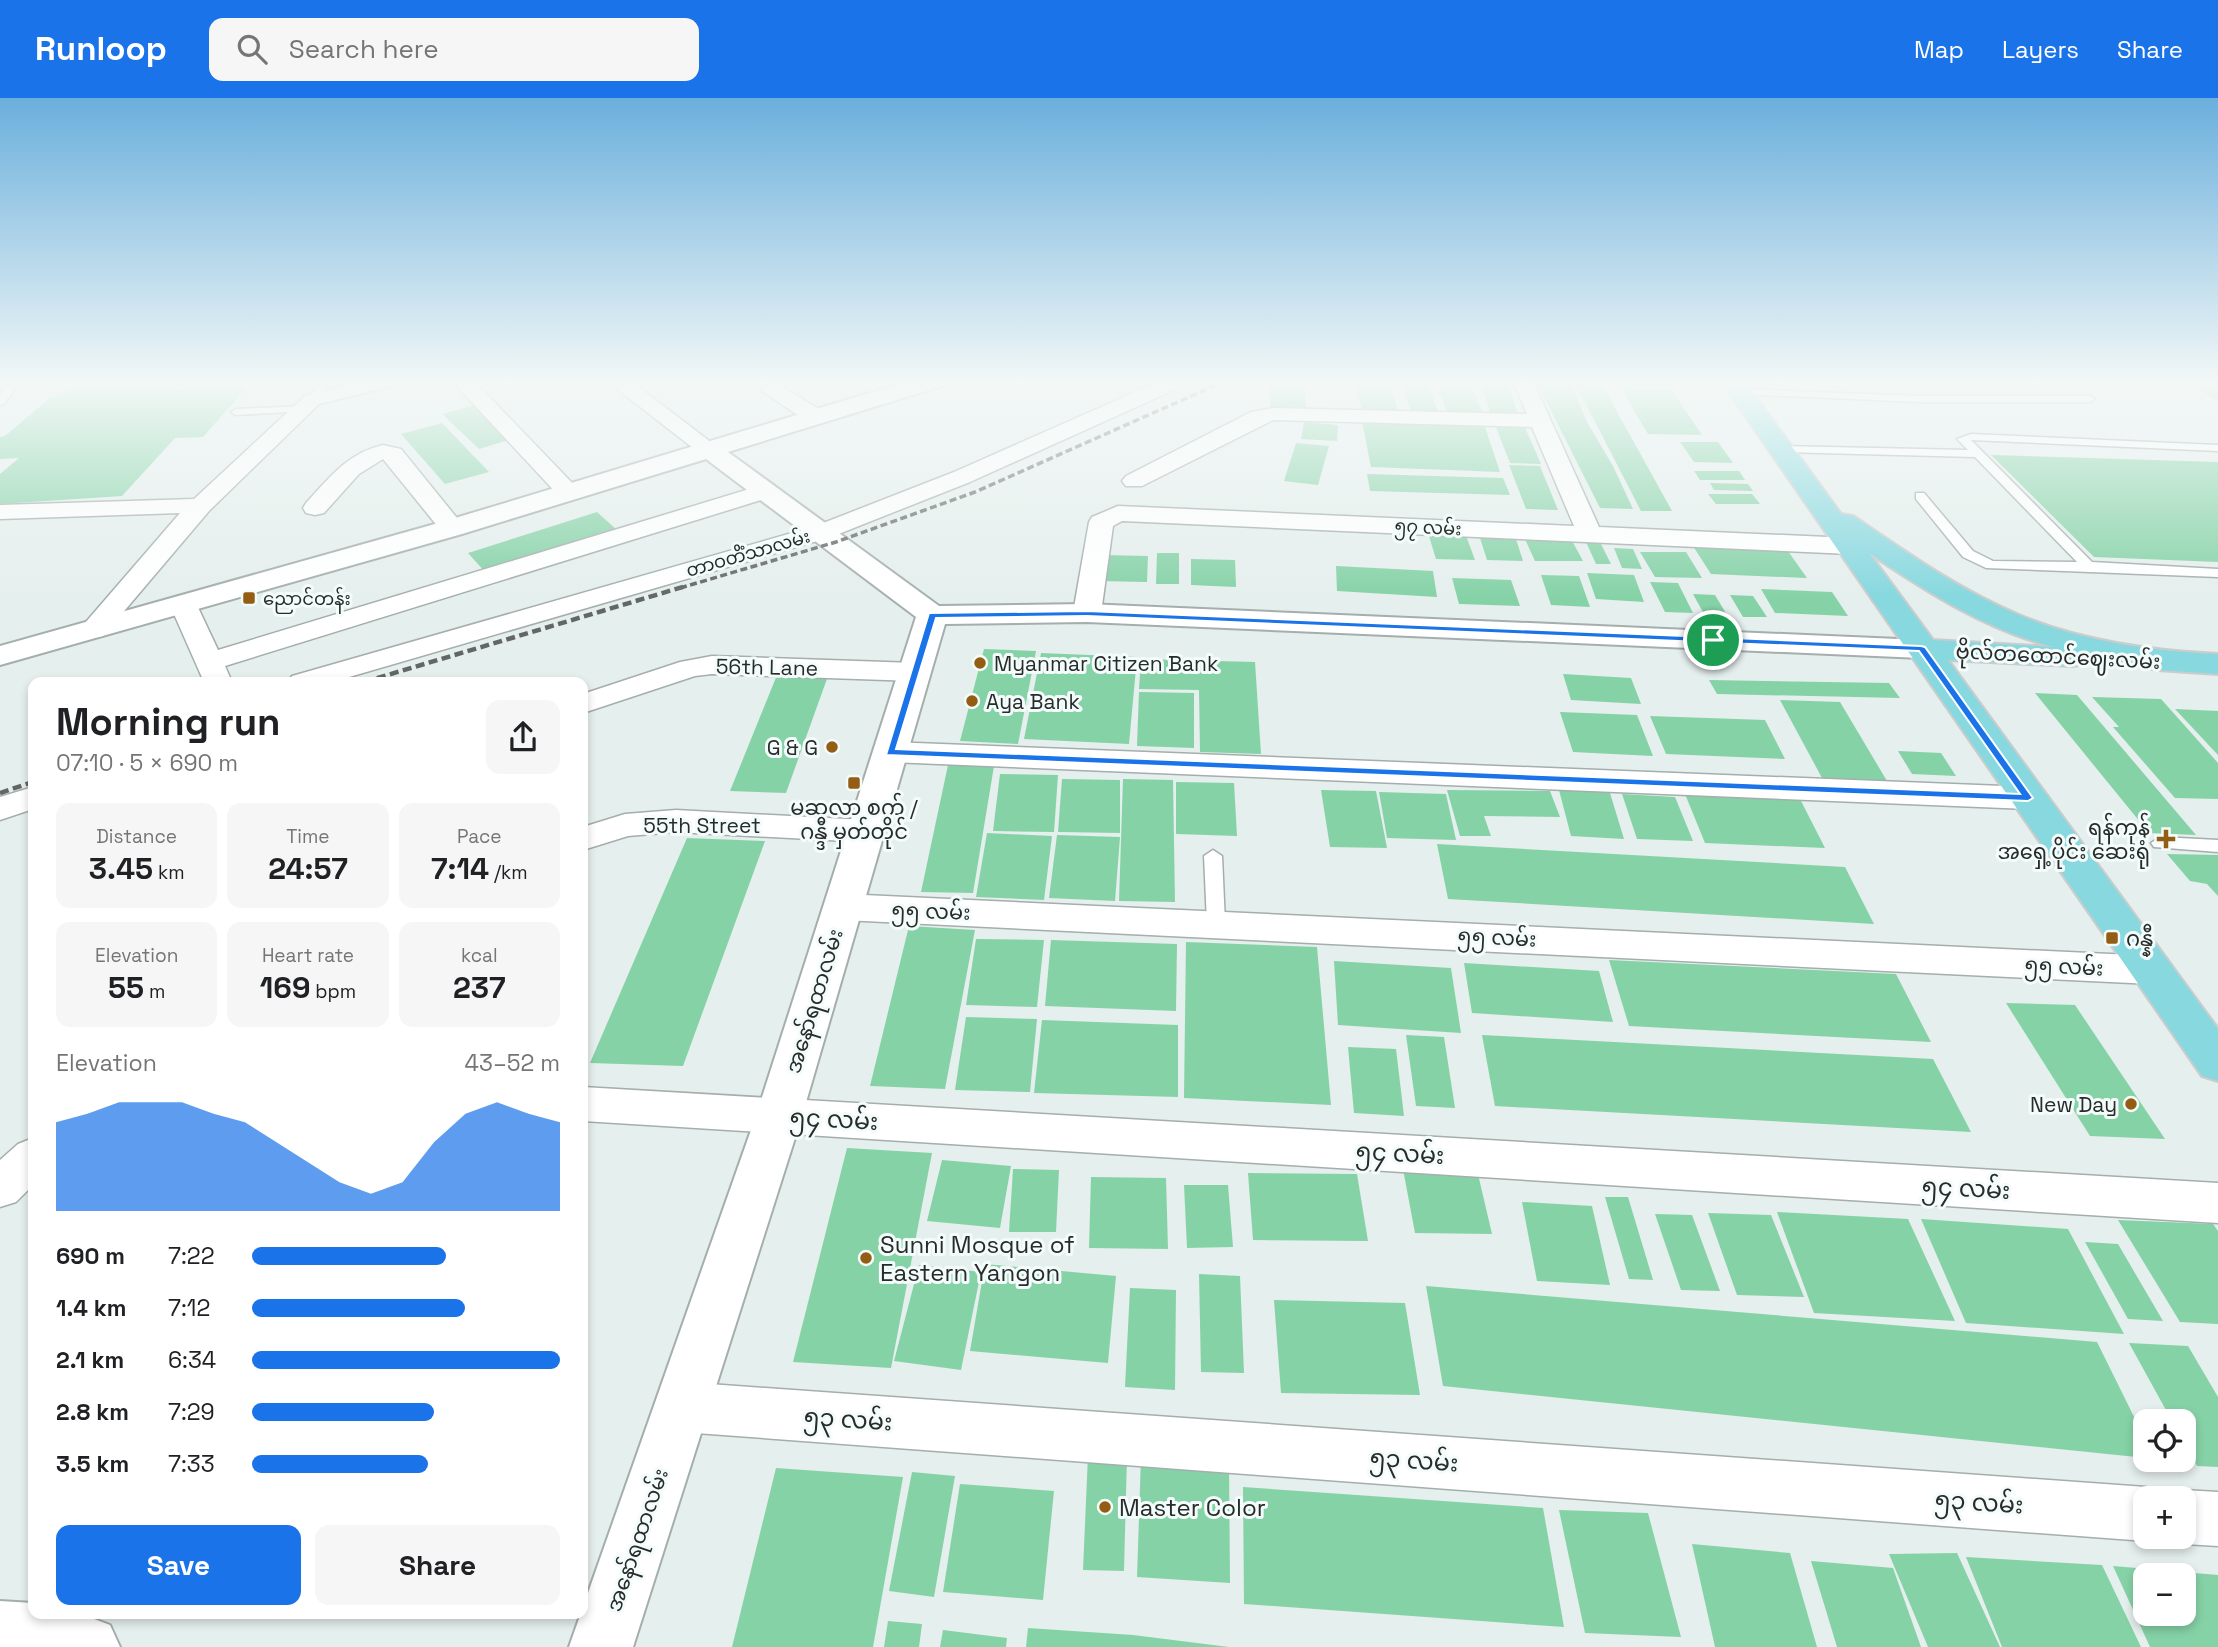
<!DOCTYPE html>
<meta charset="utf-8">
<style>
body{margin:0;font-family:"Space Grotesk","Noto Sans Myanmar",sans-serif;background:#f6f6f6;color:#202124;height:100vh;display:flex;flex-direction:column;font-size:26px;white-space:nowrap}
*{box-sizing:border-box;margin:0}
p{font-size:23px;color:#757577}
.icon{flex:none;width:38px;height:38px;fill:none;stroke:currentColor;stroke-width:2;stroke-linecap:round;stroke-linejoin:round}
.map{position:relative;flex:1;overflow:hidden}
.details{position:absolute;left:28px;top:579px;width:560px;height:942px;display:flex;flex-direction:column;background:#fff;border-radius:14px;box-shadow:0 4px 10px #0003}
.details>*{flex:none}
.fabs{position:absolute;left:2133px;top:1311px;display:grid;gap:14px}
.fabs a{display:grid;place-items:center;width:63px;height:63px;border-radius:14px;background:#fff;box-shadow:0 4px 10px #0003;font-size:35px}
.pin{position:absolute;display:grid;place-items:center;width:60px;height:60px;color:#fff;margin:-30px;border:4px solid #fff;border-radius:50%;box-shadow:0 2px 7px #0007}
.round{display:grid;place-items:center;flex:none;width:74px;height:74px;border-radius:14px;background:#f6f6f6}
.overview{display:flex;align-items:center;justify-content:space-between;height:119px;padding:0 28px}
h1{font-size:38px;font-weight:700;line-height:52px}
.stats{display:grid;grid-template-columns:repeat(3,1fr);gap:10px;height:119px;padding:7px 28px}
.stats div{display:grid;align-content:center;border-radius:14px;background:#f6f6f6;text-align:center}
.stats b{font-size:30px;font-weight:700}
.stats small{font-size:19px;font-weight:400}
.stats p{font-size:19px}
.chart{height:196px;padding:14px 28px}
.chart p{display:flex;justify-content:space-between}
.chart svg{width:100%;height:126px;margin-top:7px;fill:#1a73e8;opacity:.7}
.button{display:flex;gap:14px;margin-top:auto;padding:14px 28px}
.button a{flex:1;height:80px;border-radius:14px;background:#1a73e8;color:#fff;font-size:28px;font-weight:700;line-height:80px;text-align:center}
.button a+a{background:#f6f6f6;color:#202124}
ul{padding:0 28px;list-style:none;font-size:23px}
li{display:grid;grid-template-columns:112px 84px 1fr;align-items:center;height:52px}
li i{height:18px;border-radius:9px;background:#1a73e8}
header{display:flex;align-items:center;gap:42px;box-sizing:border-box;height:98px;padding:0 35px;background:#1a73e8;color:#fff}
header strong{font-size:33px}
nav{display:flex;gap:38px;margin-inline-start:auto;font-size:24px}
.search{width:490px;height:63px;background:#f6f6f6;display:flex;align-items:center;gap:18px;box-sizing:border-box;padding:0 24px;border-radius:14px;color:#757577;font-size:26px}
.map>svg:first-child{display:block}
.building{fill:#86d2a7;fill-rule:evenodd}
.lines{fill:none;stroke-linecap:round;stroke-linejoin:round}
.lane-casing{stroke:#a4aeac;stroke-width:3}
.street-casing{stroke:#a4aeac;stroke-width:3}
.secondary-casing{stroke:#a4aeac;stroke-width:4}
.primary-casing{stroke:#cbcccc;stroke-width:4}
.lane{fill:#fff;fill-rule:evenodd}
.street{fill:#fff;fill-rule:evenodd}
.secondary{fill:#fff;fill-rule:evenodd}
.primary{fill:#88d8df;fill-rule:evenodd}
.rail-far1{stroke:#626766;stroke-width:3.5;stroke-dasharray:7 3.5;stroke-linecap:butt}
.rail{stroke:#626766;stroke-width:4.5;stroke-dasharray:9 4.5;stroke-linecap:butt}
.route{fill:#1a73e8;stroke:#fff;stroke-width:2;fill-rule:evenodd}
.poi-dot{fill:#935d13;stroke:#f3fcfa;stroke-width:2.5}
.labels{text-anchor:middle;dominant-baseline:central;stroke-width:6;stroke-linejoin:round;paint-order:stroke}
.far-street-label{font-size:18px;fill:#272b2a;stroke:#f3fcfa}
.far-poi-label{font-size:18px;fill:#272b2a;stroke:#f3fcfa;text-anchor:start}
.street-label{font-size:21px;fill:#272b2a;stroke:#f3fcfa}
.poi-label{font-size:21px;fill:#272b2a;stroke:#f3fcfa;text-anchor:start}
.near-street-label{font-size:24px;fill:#272b2a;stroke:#f3fcfa}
.near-poi-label{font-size:24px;fill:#272b2a;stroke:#f3fcfa;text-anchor:start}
</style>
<header>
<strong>Runloop</strong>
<div class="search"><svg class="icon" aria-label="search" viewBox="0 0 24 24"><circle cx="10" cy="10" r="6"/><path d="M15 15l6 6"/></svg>Search here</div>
<nav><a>Map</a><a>Layers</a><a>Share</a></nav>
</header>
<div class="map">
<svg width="2218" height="1549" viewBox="0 0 2218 1549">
<rect width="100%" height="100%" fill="#e5efed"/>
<g class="building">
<polygon points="78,283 182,283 174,292 185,291 193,283 244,283 239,288 248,288 203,339 175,340 122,398 0,406 0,376 19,360 0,361 0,339 5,338 51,299 61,298"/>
<polygon points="1270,283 1305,283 1306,313 1270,311"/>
<polygon points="1354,283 1389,283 1398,313 1362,312"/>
<polygon points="1401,283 1427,283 1438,314 1411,314"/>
<polygon points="1435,283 1469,283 1484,318 1448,317"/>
<polygon points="1480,283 1507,283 1518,316 1490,315"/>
<polygon points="1536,283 1570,283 1587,324 1613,368 1633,411 1600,410"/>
<polygon points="1574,283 1600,283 1672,413 1641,413"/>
<polygon points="2193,287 2218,287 2218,304"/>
<polygon points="1621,290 1671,291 1702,337 1648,336"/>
<polygon points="475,307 512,341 479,351 442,316"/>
<polygon points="1362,323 1484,326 1500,374 1371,369"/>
<polygon points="1304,324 1338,327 1337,343 1301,341"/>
<polygon points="1494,324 1523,325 1541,366 1510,365"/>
<polygon points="442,325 489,374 445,386 401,336"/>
<polygon points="1680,344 1718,344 1733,365 1694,364"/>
<polygon points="1296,345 1329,348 1318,387 1284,383"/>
<polygon points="1991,357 2218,364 2218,464 2094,459"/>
<polygon points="1509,367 1540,368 1558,412 1526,411"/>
<polygon points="1694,373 1739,373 1745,382 1700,382"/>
<polygon points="1367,376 1503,380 1510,397 1370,393"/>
<polygon points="1710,385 1748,386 1753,393 1714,392"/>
<polygon points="1708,396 1752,396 1760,406 1716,406"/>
<polygon points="597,414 617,432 486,475 468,455"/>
<polygon points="1428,435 1465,435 1475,462 1436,461"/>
<polygon points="1524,439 1570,439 1583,463 1535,463"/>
<polygon points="1480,440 1516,441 1523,463 1487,462"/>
<polygon points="1586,444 1600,444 1611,466 1596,466"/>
<polygon points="1691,445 1783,446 1807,480 1711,476"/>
<polygon points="1614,450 1633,451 1642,471 1622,470"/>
<polygon points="1640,454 1686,454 1702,480 1655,479"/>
<polygon points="1157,455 1179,455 1179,486 1156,486"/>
<polygon points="1102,457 1148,458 1147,484 1100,483"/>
<polygon points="1191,461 1235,462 1236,489 1191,487"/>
<polygon points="1336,468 1433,473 1437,499 1337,493"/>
<polygon points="1587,475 1634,477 1644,504 1596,501"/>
<polygon points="1541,477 1579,478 1590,509 1551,507"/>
<polygon points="1452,480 1511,482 1520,508 1459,506"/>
<polygon points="1650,484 1678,485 1693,515 1665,514"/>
<polygon points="1761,491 1832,494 1848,518 1775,515"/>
<polygon points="1693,496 1715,497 1727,517 1704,516"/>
<polygon points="1730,497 1753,498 1767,519 1743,519"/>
<polygon points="984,551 1036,553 1018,646 960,643"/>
<polygon points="1041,555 1137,559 1129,646 1024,641"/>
<polygon points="1141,561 1255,564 1261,656 1200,654 1199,592 1139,591"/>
<polygon points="1563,576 1631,580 1641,606 1571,602"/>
<polygon points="777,577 828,578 786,695 730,693"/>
<polygon points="1709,582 1889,585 1900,600 1717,596"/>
<polygon points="1139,594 1194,595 1194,650 1137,648"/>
<polygon points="2035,595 2077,597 2196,737 2149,735"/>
<polygon points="2092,599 2161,601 2218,665 2218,701 2175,700 2113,629 2119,629"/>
<polygon points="1780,602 1840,604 1887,683 1822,680"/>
<polygon points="2175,611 2218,613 2218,657"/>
<polygon points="1560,614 1637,617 1653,658 1573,654"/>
<polygon points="1650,618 1765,622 1785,661 1666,656"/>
<polygon points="1898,653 1941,655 1956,678 1912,676"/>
<polygon points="948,667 994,668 973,795 921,794"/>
<polygon points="1000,676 1058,677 1054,734 993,733"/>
<polygon points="1062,681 1120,682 1120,735 1058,734"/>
<polygon points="1123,681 1173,682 1175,804 1119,803"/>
<polygon points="1176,684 1234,685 1237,738 1176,736"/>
<polygon points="1321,692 1376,693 1387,750 1330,749"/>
<polygon points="1447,692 1550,693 1560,719 1484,718 1491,738 1460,738"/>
<polygon points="1559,692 1610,695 1624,741 1571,738"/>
<polygon points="1379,694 1446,696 1456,742 1387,740"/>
<polygon points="1622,696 1675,699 1693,743 1637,741"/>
<polygon points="1685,696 1800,701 1825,750 1705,745"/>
<polygon points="987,735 1052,738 1044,802 976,799"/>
<polygon points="1057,737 1120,739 1115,803 1049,800"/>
<polygon points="687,740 765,743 683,968 590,965"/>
<polygon points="1437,746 1845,769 1874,826 1448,801"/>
<polygon points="2167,756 2218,757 2218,798 2207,786 2190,783"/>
<polygon points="909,828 975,832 945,991 870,988"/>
<polygon points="976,841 1044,842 1037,909 966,907"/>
<polygon points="1051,842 1177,846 1176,913 1045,908"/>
<polygon points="1186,844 1317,849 1331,1007 1184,1000"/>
<polygon points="1609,862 1896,876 1931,944 1629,928"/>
<polygon points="1334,863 1451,870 1461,935 1338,927"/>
<polygon points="1464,865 1599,873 1613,924 1472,915"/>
<polygon points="2006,905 2075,907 2165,1041 2090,1038"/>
<polygon points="966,919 1037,921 1030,994 955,992"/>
<polygon points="1042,922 1178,927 1178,999 1034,995"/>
<polygon points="1406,937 1444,939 1455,1010 1416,1008"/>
<polygon points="1482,937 1933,961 1971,1034 1495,1008"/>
<polygon points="1348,949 1396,951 1404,1018 1354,1015"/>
<polygon points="847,1050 932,1055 891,1270 793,1264"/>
<polygon points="942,1062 1011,1068 1000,1130 927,1123"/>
<polygon points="1013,1071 1059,1072 1056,1134 1009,1134"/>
<polygon points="1403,1071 1477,1072 1492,1136 1415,1135"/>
<polygon points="1248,1075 1357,1076 1368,1143 1253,1142"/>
<polygon points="1091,1079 1166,1080 1168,1151 1089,1150"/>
<polygon points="1184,1087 1228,1087 1233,1149 1187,1150"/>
<polygon points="1605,1099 1628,1099 1653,1182 1629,1181"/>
<polygon points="1522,1104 1592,1108 1610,1187 1537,1183"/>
<polygon points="1777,1114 1908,1121 1955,1223 1814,1215"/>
<polygon points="1708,1115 1771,1117 1804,1199 1737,1197"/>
<polygon points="1655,1116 1692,1117 1720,1193 1681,1192"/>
<polygon points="1921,1121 2068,1131 2124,1236 1966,1225"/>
<polygon points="2118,1122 2213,1126 2218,1133 2218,1226 2180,1224"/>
<polygon points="2085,1144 2118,1146 2163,1223 2128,1221"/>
<polygon points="985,1166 1116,1178 1108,1265 970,1253"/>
<polygon points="919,1167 981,1174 961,1272 894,1263"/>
<polygon points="1199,1176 1240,1178 1244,1275 1201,1274"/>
<polygon points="1426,1188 2097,1244 2146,1343 2146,1360 1443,1288"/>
<polygon points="1130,1190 1176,1192 1175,1292 1125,1289"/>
<polygon points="1274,1202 1405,1205 1420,1297 1281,1295"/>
<polygon points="2129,1245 2188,1248 2218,1299 2218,1369 2197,1368 2184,1344 2184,1323 2172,1323"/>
<polygon points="1088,1357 1127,1358 1124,1473 1083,1472"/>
<polygon points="1141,1359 1229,1364 1230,1485 1137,1479"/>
<polygon points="776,1370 903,1379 873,1549 732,1549"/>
<polygon points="912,1374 955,1378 934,1499 889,1493"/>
<polygon points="960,1386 1054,1393 1043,1502 943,1494"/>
<polygon points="1243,1389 1543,1410 1564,1529 1244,1506"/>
<polygon points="1559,1412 1648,1415 1681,1539 1585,1535"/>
<polygon points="1692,1446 1790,1455 1817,1549 1715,1549"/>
<polygon points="1957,1455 2000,1549 1928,1549 1889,1456"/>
<polygon points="1966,1459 2102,1467 2141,1549 2002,1549"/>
<polygon points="1811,1463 1893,1470 1921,1549 1837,1549"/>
<path d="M2113,1468L2218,1477V1549H2150ZM2146,1477H2184V1516H2146Z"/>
<polygon points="888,1523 922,1526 919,1549 884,1549"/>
<polygon points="1028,1530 1133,1537 1229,1549 1026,1549"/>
<polygon points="943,1532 1007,1540 1006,1549 940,1549"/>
</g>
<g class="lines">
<defs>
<g id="lane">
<polygon points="10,283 21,283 4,306 0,307 0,297"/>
<polygon points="322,283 333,283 316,304 308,304 307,302"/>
<polygon points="1740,291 1920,298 2090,298 2095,301 2090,304 1920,304 1736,296 1736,292"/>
<polygon points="303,308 307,309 307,313 236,317 231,314 236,311"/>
<polygon points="1971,336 2218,347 2218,353 1971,342 2092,464 2218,471 2218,479 1986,470 1963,459 1916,401 1916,395 1924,395 1973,453 1993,463 2077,464 1975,359 1781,354 1775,351 1781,348 1968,352 1957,341"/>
<polygon points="2160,739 2218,742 2218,754 2154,749 2151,745"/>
<polygon points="1213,752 1222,758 1225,825 1222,830 1210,830 1207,825 1204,758"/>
</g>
<g id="street">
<polygon points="363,283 400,283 397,287 319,306 209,413 103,538 93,540 83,538 79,532 180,415 0,421 0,407 194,401 305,298"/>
<polygon points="452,283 474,283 576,389 580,394 576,399 560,399"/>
<polygon points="607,283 631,283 721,352 718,357 702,357"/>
<polygon points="747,283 772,283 824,314 827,319 824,324 808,324"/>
<polygon points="1160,283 1188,283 1185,287 970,384 831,439 332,584 287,584 292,578 813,429 954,374"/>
<polygon points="1513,283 1533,283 1599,429 1850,440 1859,443 1863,448 1859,453 1850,456 1122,423 1113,428 1101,515 1097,521 1087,523 1077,521 1073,515 1089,424 1092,419 1118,408 1574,428 1532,329 1273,322 1142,388 1126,388 1122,383 1126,378 1251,314 1273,310 1527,316"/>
<path d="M383,347L401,351L461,425L464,430L461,435L452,437L443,435L383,361L359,376L324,415L315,417L306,415L303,410L306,405C330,379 348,355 383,347Z"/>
<polygon points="766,386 774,388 778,393 774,398 225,568 232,584 204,584 170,507 174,501 184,499 194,501 218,552"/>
<polygon points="712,558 915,565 925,568 930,574 925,580 915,583 712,576 695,578 583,615 583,596 680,564"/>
<polygon points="890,644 2028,689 2040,692 2044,700 2040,708 2028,711 890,664 879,661 874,654 879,647"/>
<polygon points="33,689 33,711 0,722 0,699"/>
<polygon points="676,712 866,722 878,725 883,733 878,741 866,744 676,734 628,738 583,752 583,729 625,716"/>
<polygon points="843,796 2152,858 2165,862 2171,872 2165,882 2152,886 843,822 830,818 825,809 830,800"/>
<polygon points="583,989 2218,1085 2218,1125 583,1023"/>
<polygon points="33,1040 33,1087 16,1104 0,1109 0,1062 18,1046"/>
<polygon points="682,1284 2146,1389 2166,1399 2184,1392 2218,1394 2218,1448 2184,1446 2166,1438 2184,1438 2184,1400 2146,1400 2146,1438 2157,1438 2146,1443 682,1334 664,1327 657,1309 664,1291"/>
</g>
<g id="secondary">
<polygon points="909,283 945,283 942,288 728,354 939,508 1087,506 1921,542 1932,544 1937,551 1932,558 1921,560 1087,524 945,526 802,1018 633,1549 569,1549 756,1018 916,519 706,361 462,436 0,567 0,548 442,424"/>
<polygon points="0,1503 33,1505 33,1516 81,1516 110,1527 120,1549 0,1549"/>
</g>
<path id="primary" d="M1721,283H1744L1841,416L1853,418C1906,454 1959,492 2019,517C2080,543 2152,553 2218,556V576L2158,572L2087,557L2089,559L2084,566L2073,568L1948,562L2218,931V983L2202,978ZM1869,455C1927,494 1985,531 2053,549L1933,542Z"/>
</defs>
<use href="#lane" class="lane-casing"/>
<use href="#street" class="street-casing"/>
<use href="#secondary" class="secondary-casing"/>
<use href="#primary" class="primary-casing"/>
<use href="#lane" class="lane"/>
<use href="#street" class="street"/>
<use href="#secondary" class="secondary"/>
<use href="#primary" class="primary"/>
<polyline class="rail-far1" points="680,490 836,444 975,394 1225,283"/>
<g class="rail">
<polyline points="364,584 686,488"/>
<polyline points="0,695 33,684"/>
</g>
</g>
<linearGradient id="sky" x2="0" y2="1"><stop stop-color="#6aafdc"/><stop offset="0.57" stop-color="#f3f8f7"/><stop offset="1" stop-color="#f3f8f7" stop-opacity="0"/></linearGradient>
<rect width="2218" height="500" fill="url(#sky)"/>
<path class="route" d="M1087,513L1921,548L1925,549L2033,700L2028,703L886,657L929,515ZM1087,518L1919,553L2020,696L896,651L936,520Z"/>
<g class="poi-dot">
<rect x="242" y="493" width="14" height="14" rx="3.5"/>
<circle cx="980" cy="565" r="7"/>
<circle cx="972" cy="603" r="7"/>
<circle cx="832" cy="649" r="7"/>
<rect x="847" y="678" width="14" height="14" rx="3.5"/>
<path d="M2162.5 730.5h7v7h7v7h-7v7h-7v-7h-7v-7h7z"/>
<rect x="2105" y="833" width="14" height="14" rx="3.5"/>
<circle cx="2131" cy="1006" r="7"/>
<circle cx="866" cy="1160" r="7"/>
<circle cx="1105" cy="1409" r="7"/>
</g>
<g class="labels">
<g class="far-street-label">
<text transform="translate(1428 429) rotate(3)">၅၇ လမ်း</text>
<text transform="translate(748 455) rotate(-16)">တာဝတိံသာလမ်း</text>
</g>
<g class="far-poi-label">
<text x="263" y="500">ညောင်တန်း</text>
</g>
<g class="street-label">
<text transform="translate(2058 558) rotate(3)">ဗိုလ်တထောင်ဈေးလမ်း</text>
<text transform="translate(767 569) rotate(1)">56th Lane</text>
<text x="702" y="727">55th Street</text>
<text transform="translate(931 813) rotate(2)">၅၅ လမ်း</text>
<text transform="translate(1497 839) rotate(3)">၅၅ လမ်း</text>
<text transform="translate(2064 868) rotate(3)">၅၅ လမ်း</text>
<text transform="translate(814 903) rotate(-73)">အနော်ရထာလမ်း</text>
<text transform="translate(637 1442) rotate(-71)">အနော်ရထာလမ်း</text>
</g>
<g class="poi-label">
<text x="994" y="565">Myanmar Citizen Bank</text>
<text x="986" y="603">Aya Bank</text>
<text x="818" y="649" text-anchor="end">G &amp; G</text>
<text x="854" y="709" text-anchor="middle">မဆလာ စက် /<tspan x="854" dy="24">ဂန္ဒီ မှတ်တိုင်</tspan></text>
<text x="2150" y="729" text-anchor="end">ရန်ကုန်<tspan x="2150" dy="24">အရှေ့ပိုင်း ဆေးရုံ</tspan></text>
<text x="2126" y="840">ဂန္နီ</text>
<text x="2117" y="1006" text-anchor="end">New Day</text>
</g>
<g class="near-street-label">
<text transform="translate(834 1021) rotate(3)">၅၄ လမ်း</text>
<text transform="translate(1400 1055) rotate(3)">၅၄ လမ်း</text>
<text transform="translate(1966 1090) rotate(3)">၅၄ လမ်း</text>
<text transform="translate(848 1321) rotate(4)">၅၃ လမ်း</text>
<text transform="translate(1414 1362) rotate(4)">၅၃ လမ်း</text>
<text transform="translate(1979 1404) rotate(4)">၅၃ လမ်း</text>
</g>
<g class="near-poi-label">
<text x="880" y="1146">Sunni Mosque of<tspan x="880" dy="28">Eastern Yangon</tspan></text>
<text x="1119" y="1409">Master Color</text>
</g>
</g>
</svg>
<div class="fabs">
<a><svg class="icon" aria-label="locate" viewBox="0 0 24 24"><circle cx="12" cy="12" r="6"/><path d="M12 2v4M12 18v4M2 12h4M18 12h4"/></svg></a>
<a>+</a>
<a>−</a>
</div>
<div class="pin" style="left:1713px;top:542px;background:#1e9e55"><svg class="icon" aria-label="arrive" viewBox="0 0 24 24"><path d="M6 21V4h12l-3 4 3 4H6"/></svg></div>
<section class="details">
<div class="overview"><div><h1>Morning run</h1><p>07:10 · 5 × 690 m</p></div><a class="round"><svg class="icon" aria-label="share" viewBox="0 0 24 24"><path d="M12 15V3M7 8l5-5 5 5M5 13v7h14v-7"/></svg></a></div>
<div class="stats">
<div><p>Distance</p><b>3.45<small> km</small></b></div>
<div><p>Time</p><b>24:57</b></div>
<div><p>Pace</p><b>7:14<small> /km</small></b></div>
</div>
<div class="stats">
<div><p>Elevation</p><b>55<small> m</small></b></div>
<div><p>Heart rate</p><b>169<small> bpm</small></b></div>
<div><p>kcal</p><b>237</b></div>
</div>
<div class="chart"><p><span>Elevation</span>43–52 m</p>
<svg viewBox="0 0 160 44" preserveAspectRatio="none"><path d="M0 44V13L10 10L20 6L30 6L40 6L50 10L60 13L70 20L80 27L90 34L100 38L110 34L120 20L130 10L140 6L150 10L160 13V44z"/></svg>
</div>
<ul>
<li><b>690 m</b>7:22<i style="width:63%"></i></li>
<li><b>1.4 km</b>7:12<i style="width:69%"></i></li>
<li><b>2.1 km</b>6:34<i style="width:100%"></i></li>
<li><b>2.8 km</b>7:29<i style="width:59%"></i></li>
<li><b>3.5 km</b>7:33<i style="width:57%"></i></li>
</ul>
<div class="button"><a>Save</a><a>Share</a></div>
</section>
</div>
